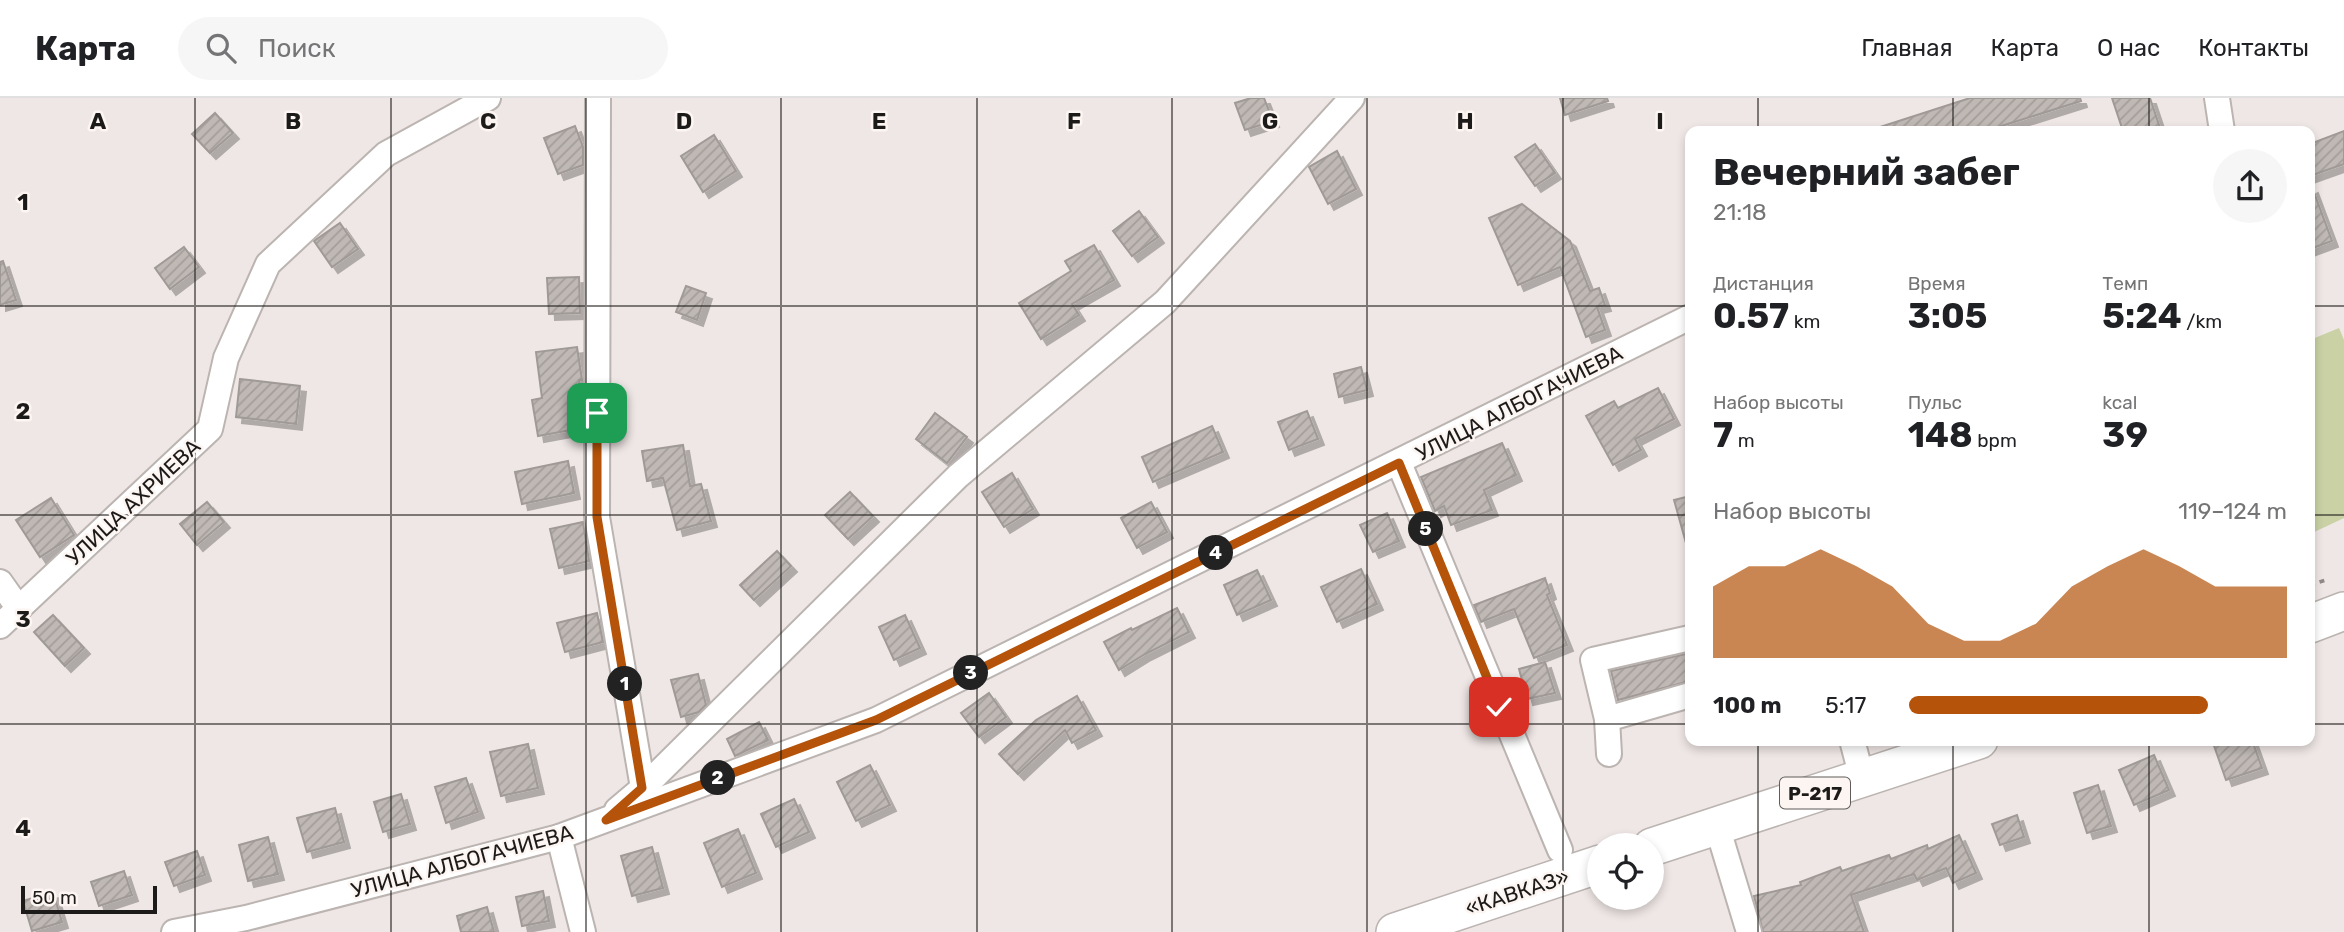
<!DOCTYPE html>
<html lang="ru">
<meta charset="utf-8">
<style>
body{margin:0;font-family:Rubik,sans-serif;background:#f6f6f6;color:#202124;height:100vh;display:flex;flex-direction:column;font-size:26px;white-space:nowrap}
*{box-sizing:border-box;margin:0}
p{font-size:23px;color:#757577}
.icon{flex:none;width:38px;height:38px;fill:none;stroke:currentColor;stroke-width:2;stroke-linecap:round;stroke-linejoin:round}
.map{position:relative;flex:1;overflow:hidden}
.panel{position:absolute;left:1685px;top:28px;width:630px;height:620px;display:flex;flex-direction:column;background:#fff;border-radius:14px;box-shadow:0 4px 10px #0003}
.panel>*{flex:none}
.fabs{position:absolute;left:1587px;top:735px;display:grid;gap:14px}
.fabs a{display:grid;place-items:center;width:77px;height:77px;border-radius:50%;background:#fff;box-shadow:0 4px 10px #0003;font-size:35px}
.scale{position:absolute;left:21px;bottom:18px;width:136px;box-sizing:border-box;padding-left:7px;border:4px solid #1d1b1a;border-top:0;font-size:19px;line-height:24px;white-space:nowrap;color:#1d1b1a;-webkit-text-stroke:5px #fcf5f2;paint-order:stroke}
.pin{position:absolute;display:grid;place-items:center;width:60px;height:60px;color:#fff;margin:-30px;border-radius:14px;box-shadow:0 4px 10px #0006}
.km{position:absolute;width:35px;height:35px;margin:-18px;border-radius:50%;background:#222;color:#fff;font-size:19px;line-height:35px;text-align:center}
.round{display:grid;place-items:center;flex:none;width:74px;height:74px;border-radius:37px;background:#f6f6f6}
.summary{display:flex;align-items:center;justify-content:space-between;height:119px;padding:0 28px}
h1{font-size:38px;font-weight:700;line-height:52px}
.figures{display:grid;grid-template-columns:repeat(3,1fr);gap:10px;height:119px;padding:7px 28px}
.figures div{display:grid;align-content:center}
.figures b{font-size:35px;font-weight:700}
.figures small{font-size:19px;font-weight:400}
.figures p{font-size:19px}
.chart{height:196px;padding:14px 28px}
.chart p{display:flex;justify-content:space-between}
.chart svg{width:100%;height:126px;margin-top:7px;fill:#b45309;opacity:.7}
ul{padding:0 28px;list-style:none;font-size:23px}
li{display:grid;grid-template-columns:112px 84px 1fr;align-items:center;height:52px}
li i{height:18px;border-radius:9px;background:#b45309}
header{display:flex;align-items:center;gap:42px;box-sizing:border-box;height:98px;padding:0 35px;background:#fff;border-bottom:2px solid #e0e0e0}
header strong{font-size:33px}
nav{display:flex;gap:38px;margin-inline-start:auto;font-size:24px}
.search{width:490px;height:63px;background:#f6f6f6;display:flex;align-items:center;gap:18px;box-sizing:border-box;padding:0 24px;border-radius:38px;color:#757577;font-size:26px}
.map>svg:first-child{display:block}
.pitch{fill:#c9d1a5}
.building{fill:url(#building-hatch);stroke:#a09a97;stroke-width:2;filter:url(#shadow)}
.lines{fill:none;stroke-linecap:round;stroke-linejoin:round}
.minor-casing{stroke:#bbb4b1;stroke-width:28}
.highway-casing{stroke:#bbb4b1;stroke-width:40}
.path{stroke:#908a89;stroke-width:3.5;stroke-dasharray:5 5;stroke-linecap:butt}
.minor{stroke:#fff;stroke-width:24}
.highway{stroke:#fff;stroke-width:37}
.route-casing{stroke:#fff;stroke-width:14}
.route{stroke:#b45309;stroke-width:9}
.grid{fill:none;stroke:#1d1b1a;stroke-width:2;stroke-opacity:0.55}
.labels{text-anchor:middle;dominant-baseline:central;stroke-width:5;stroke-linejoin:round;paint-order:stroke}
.shield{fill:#fcf5f2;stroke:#605c5b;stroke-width:2}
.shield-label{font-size:19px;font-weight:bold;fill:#1d1b1a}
.street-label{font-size:21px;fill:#1d1b1a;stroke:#fcf5f2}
.grid-label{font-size:23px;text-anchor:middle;font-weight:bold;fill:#1d1b1a;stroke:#fcf5f2;stroke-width:5;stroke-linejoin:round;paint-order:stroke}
</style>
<header>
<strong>Карта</strong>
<div class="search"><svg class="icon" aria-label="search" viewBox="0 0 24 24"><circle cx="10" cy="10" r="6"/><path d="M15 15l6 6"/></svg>Поиск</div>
<nav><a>Главная</a><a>Карта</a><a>О нас</a><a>Контакты</a></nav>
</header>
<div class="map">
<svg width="2344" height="834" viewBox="0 0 2344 834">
<defs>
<pattern id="building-hatch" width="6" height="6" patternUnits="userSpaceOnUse" patternTransform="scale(1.75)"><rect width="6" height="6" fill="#bfb8b5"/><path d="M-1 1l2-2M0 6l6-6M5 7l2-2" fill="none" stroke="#a49e9b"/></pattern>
<filter id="shadow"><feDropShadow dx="6" dy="6" stdDeviation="0" flood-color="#0004"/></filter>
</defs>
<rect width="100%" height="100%" fill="#efe7e5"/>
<polygon class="pitch" points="2339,230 2344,242 2344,420 2310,436 2310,242"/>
<g class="building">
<polygon points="1251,0 1264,0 1273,23 1245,32 1235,5"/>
<polygon points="1560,0 1607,0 1608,3 1565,17"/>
<polygon points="1970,0 2080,0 2081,3 1995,30 1996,33 1877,33 1877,30"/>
<polygon points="2112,0 2150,0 2160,30 2151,33 2123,33"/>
<polygon points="215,15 233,35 210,55 192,36"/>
<polygon points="575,28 583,49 583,67 558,76 544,40"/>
<polygon points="2344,33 2344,66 2310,78 2310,46"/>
<polygon points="714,37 736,73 703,94 681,58"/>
<polygon points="1535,46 1555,75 1535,88 1515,59"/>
<polygon points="1337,53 1356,91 1328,106 1309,69"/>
<polygon points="2312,89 2332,143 2310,151 2310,90"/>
<polygon points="1522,106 1570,143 1590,193 1599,190 1605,207 1597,209 1605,232 1586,239 1560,169 1518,187 1489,120"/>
<polygon points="1139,113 1158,139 1132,158 1113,133"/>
<polygon points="340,125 358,151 332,169 314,143"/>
<polygon points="1094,147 1114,182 1072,206 1079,217 1041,241 1019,205 1071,173 1065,163"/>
<polygon points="184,149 199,169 170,191 155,170"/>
<polygon points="3,163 16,202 0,207 0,164"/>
<polygon points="579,179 580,215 549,216 547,180"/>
<polygon points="686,188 706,195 697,222 676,214"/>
<polygon points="577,249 582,282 579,282 582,300 582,330 538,338 532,302 542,300 536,254"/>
<polygon points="1361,269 1367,292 1339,299 1334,276"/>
<polygon points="240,281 300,288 296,326 236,319"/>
<polygon points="1658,290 1674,321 1635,341 1641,352 1613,367 1586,318 1614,303 1618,310"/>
<polygon points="1307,313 1318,341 1289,352 1278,324"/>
<polygon points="935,315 967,339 947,365 916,341"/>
<polygon points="1212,328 1223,354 1153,384 1142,359"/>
<polygon points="1502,345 1516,377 1484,392 1492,412 1451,427 1444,408 1435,413 1421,379"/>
<polygon points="683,347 690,388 701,386 711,423 677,432 663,380 647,383 642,353"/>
<polygon points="568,363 574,395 522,406 515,374"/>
<polygon points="1012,375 1033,411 1004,429 982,394"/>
<polygon points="850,394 873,418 848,441 825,417"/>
<polygon points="1690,398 1690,444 1686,445 1674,402"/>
<polygon points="51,400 74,437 40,459 16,422"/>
<polygon points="207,404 224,424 197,447 180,426"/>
<polygon points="1151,404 1167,434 1137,450 1121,420"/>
<polygon points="1387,415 1399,443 1373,454 1360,427"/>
<polygon points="583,424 589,463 559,470 550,431"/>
<polygon points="777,453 791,468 754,502 740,487"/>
<polygon points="1361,471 1377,506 1337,524 1321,489"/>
<polygon points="1257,472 1271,502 1237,517 1224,487"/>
<polygon points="1545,480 1550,495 1547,497 1567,547 1534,560 1514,511 1481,524 1474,507"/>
<polygon points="1177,510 1189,534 1145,556 1119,572 1104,544 1131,530 1132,532"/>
<polygon points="597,515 603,544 565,554 557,525"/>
<polygon points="53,517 84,550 65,568 34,534"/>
<polygon points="905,517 920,550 894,562 879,529"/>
<polygon points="1690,555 1690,583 1618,602 1611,573"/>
<polygon points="1545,564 1555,595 1527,601 1519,571"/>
<polygon points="698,576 706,607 699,614 681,619 671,582"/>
<polygon points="989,595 1006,619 979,639 961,615"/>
<polygon points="1077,598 1096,632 1072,645 1065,632 1018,676 999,656 1036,622"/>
<polygon points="759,624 768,642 735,658 727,641"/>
<polygon points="2212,642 2252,642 2262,670 2226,682"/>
<polygon points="528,646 538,690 501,698 490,654"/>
<polygon points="2154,657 2169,692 2134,707 2119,672"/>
<polygon points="870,667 890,707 856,723 837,684"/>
<polygon points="466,680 478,714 446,725 435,689"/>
<polygon points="2098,687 2111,728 2087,735 2074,695"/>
<polygon points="401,696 410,726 383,734 374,704"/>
<polygon points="794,701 809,734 776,749 761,716"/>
<polygon points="335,710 344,744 307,754 297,720"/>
<polygon points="2017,717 2024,739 2000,747 1992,726"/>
<polygon points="738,731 756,775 722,789 704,745"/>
<polygon points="1959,737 1976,775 1953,785 1946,770 1917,782 1914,776 1851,797 1864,834 1763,834 1754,798 1801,787 1800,784 1840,769 1842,773 1889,757 1891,761 1927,747 1928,751"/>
<polygon points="268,739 278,776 248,783 239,747"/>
<polygon points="652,749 663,790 632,798 621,758"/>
<polygon points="197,753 205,777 174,788 165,764"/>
<polygon points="124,773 132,797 99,808 91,784"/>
<polygon points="543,793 549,823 522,828 516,799"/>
<polygon points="53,794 62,824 32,833 23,803"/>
<polygon points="487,809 494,834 461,834 457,818"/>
</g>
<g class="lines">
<defs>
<g id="minor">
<polyline points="598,0 597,419 643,690"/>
<polyline points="2217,0 2222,33"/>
<polyline points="1399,365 1560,752"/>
<polyline points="0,484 19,511"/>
<polyline points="0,528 210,331 226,260 268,166 386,56 488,0"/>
<polyline points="1607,621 1593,562 1690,540"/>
<polyline points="1852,642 1862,680"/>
<polyline points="1609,656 1607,621 1690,597"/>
<polyline points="617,712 643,690 958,378 1165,204 1352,0"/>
<polyline points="1717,728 1749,834"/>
<polyline points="559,739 583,834"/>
<polyline points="174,834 246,820 559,739 876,622 1690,219"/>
</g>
<g id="highway">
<polyline points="2310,526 2344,513"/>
<polyline points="1652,749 1979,642"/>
<polyline points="1395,834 1600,766"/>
</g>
</defs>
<use href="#minor" class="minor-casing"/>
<use href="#highway" class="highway-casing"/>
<polyline class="path" points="2310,487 2329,481"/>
<use href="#minor" class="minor"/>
<use href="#highway" class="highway"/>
</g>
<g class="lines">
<defs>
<polyline id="route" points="597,315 597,419 642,690 606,722 876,622 1399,365 1499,609"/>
</defs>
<use href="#route" class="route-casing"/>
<use href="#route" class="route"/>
</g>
<path class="grid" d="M195,0V834M391,0V834M586,0V834M781,0V834M977,0V834M1172,0V834M1367,0V834M1563,0V834M1758,0V33M1953,0V33M2149,0V33M0,208H1690M2310,208H2344M0,417H1690M2310,417H2344M0,626H1690M2310,626H2344M1758,642V834M1953,642V834M2149,642V834"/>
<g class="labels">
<rect class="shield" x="1780" y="679.5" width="70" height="31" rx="5"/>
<g class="shield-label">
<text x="1815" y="695">Р-217</text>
</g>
<g class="street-label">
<text transform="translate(1519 305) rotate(-27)">УЛИЦА АЛБОГАЧИЕВА</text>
<text transform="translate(133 404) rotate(-43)">УЛИЦА АХРИЕВА</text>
<text transform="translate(462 763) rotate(-15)">УЛИЦА АЛБОГАЧИЕВА</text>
<text transform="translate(1517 794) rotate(-18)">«КАВКАЗ»</text>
</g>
</g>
<g class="grid-label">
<text x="98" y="31">A</text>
<text x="293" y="31">B</text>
<text x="488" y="31">C</text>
<text x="684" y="31">D</text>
<text x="879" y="31">E</text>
<text x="1074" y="31">F</text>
<text x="1270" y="31">G</text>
<text x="1465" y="31">H</text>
<text x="1660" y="31">I</text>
<text x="23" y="112">1</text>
<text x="23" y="321">2</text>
<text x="23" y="529">3</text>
<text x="23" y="738">4</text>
</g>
</svg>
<div class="fabs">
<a><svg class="icon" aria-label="locate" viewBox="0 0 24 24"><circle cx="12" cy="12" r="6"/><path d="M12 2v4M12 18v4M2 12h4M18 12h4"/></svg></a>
</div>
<div class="scale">50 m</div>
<div class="pin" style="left:597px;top:315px;background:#1e9e55"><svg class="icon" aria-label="arrive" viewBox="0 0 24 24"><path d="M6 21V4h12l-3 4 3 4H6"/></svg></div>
<div class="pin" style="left:1499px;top:609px;background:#d93025"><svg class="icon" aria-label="check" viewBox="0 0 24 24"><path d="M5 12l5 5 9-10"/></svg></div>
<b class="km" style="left:625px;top:586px">1</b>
<b class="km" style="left:718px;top:680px">2</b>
<b class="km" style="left:971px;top:575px">3</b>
<b class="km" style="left:1216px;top:455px">4</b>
<b class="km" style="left:1426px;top:431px">5</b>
<section class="panel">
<div class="summary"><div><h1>Вечерний забег</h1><p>21:18</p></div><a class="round"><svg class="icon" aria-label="share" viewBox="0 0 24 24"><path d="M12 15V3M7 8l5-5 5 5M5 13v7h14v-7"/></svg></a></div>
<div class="figures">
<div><p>Дистанция</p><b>0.57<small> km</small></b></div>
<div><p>Время</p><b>3:05</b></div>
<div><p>Темп</p><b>5:24<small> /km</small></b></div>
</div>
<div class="figures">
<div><p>Набор высоты</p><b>7<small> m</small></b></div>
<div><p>Пульс</p><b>148<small> bpm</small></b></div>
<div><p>kcal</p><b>39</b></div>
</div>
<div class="chart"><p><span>Набор высоты</span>119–124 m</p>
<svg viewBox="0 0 160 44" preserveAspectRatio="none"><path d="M0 44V19L10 12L20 12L30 6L40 12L50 19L60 32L70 38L80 38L90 32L100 19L110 12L120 6L130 12L140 19L150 19L160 19V44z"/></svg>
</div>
<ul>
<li><b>100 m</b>5:17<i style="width:79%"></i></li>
</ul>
</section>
</div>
